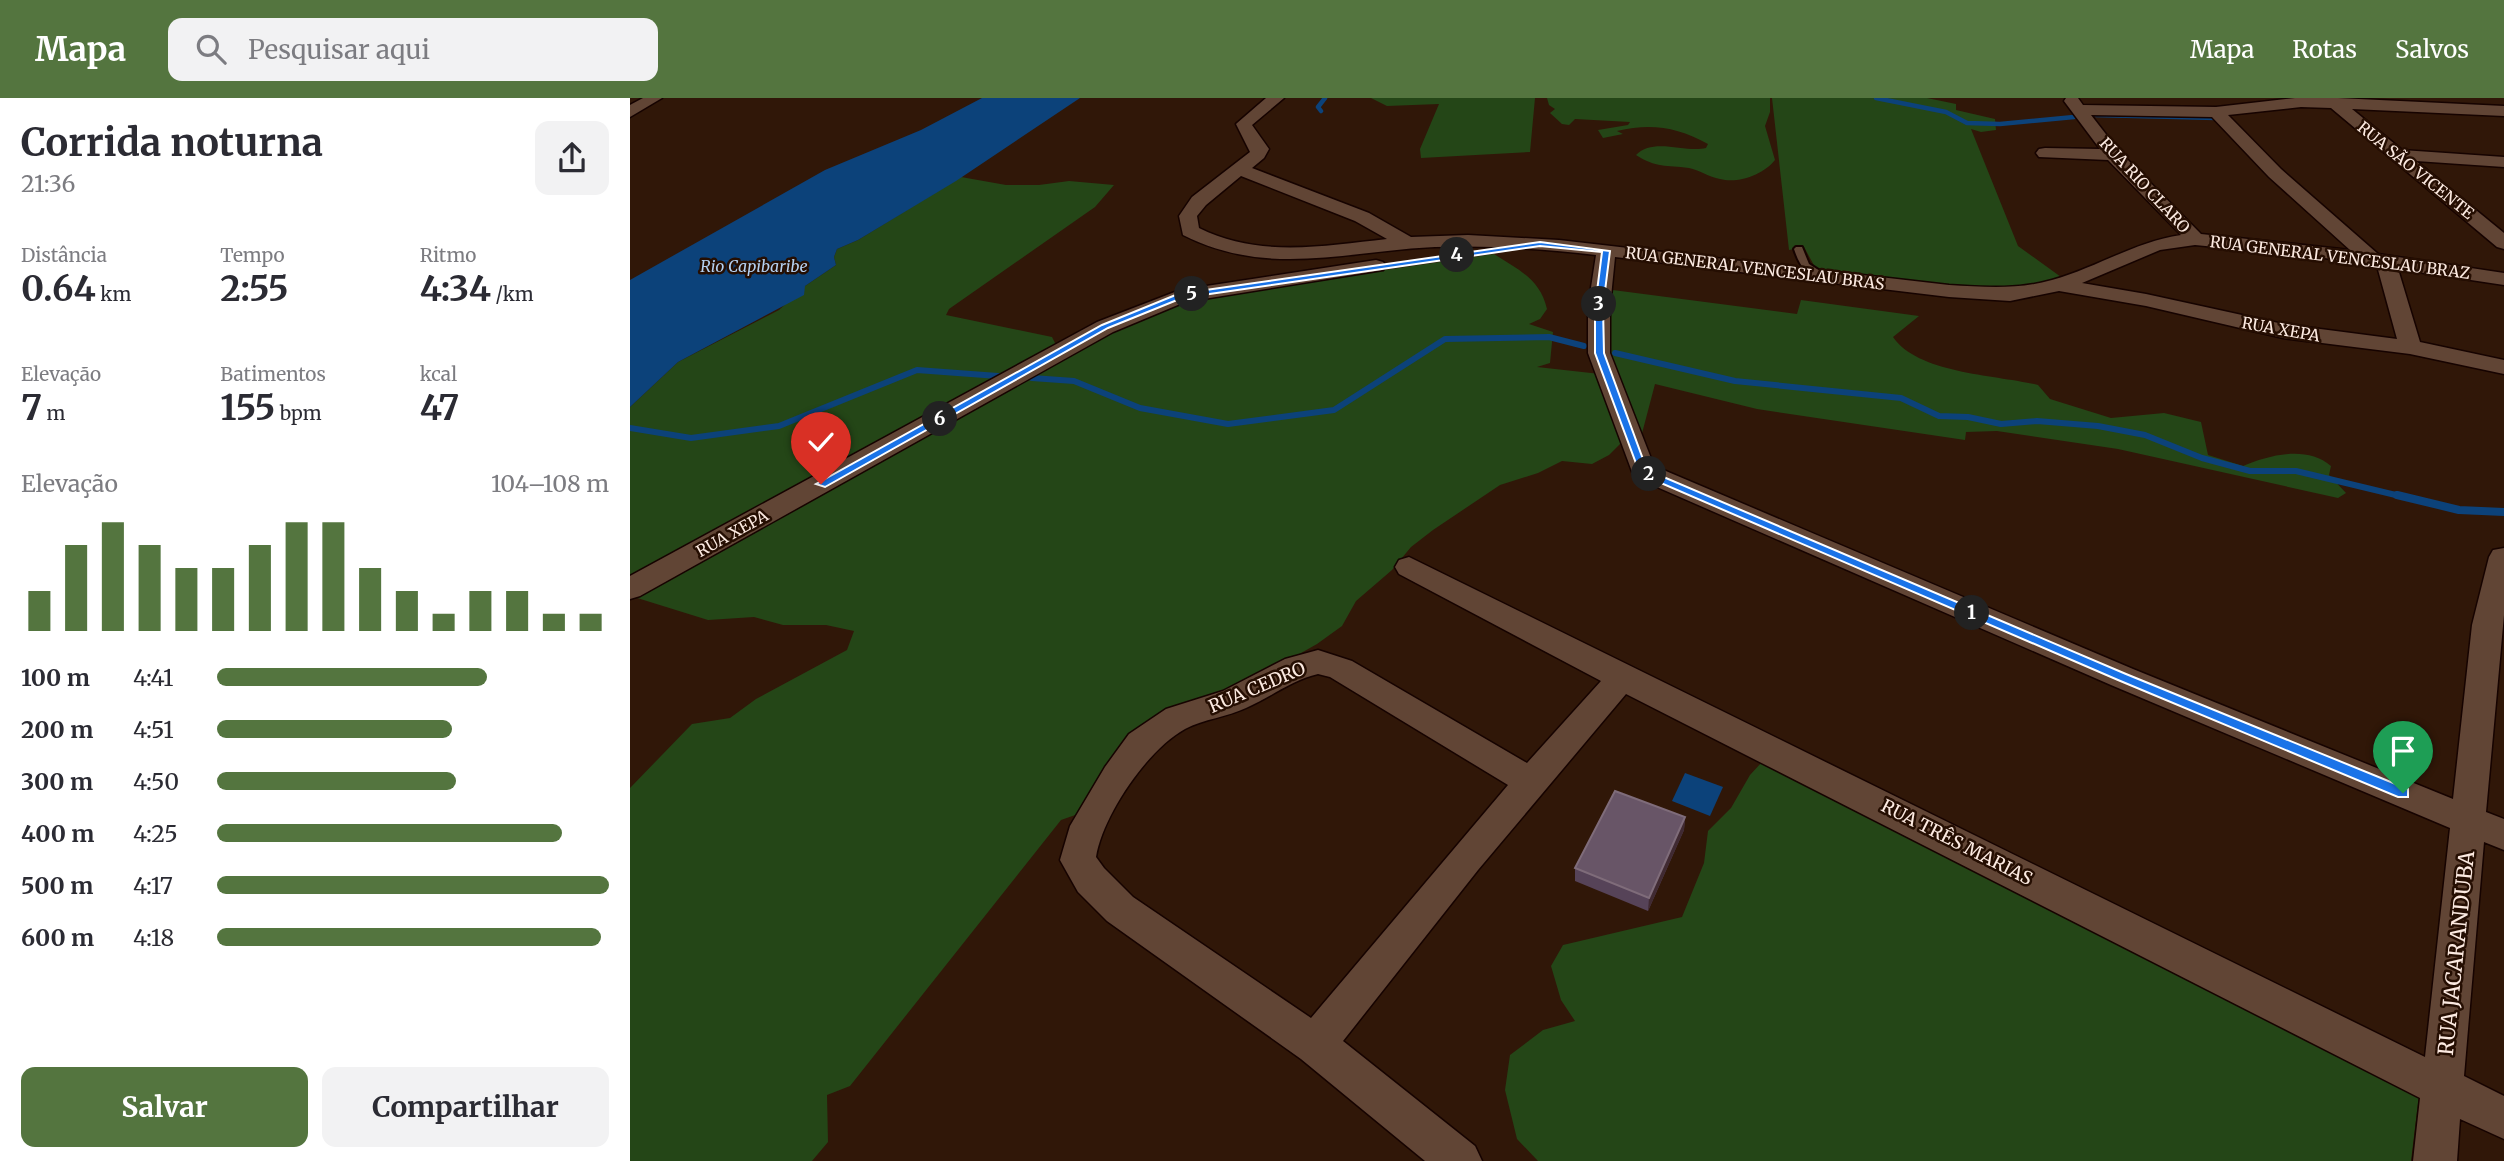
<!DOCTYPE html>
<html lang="pt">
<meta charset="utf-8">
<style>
body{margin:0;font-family:Merriweather,serif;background:#f2f2f3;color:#2b2b33;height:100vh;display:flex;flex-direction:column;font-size:26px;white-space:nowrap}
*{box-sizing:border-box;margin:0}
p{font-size:23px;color:#7c7c81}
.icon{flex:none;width:38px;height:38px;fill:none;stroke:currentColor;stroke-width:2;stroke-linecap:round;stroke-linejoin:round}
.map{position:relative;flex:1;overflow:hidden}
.details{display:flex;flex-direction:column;background:#fff;width:630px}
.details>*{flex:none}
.pin{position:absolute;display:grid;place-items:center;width:60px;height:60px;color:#fff;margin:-72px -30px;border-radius:50% 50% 50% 0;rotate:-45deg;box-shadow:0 0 7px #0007}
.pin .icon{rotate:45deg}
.km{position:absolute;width:35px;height:35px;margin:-18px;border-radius:50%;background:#222;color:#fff;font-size:19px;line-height:35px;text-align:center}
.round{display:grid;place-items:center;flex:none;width:74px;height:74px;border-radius:14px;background:#f2f2f3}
.headline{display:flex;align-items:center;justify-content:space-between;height:119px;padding:0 21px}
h1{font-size:38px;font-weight:700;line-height:52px}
.stats{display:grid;grid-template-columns:repeat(3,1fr);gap:10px;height:119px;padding:7px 21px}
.stats div{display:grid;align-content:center}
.stats b{font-size:35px;font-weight:700}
.stats small{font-size:19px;font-weight:400}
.stats p{font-size:19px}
.chart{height:196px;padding:14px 21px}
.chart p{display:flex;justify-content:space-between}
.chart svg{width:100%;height:126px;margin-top:7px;stroke:#54753f;stroke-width:6}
.cta{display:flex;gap:14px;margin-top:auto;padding:14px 21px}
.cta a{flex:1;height:80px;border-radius:14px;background:#54753f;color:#fff;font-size:28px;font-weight:700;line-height:80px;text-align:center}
.cta a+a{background:#f2f2f3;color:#2b2b33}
ul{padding:0 21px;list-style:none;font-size:23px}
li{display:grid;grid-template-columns:112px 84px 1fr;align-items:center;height:52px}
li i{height:18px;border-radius:9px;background:#54753f}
header{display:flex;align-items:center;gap:42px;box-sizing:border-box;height:98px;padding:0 35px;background:#54753f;color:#fff}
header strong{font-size:33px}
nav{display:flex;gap:38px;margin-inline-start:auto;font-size:24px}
.search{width:490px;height:63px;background:#f2f2f3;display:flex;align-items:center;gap:18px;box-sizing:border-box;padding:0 24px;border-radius:14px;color:#7c7c81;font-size:26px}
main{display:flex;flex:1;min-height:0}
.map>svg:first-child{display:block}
.green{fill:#244617}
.water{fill:#0c427a}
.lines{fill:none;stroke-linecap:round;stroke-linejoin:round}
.stream-far2{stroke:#0c427a;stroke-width:4.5}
.stream-far1{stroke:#0c427a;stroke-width:6}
.stream{stroke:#0c427a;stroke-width:8}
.lane-casing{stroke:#160300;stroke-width:4}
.street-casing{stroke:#160300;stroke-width:3}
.lane{fill:#614535;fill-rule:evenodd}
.street{fill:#614535;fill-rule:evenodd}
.wall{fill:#564358}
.shaded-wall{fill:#402a32}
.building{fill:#685567;stroke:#7f6c7a;stroke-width:2}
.route{fill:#1a73e8;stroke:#fff;stroke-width:2}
.labels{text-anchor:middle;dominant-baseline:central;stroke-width:5;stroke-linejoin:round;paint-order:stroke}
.far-street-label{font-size:16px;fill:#fceae1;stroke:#250e02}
.far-water-label{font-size:16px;font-style:italic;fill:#b4d0f1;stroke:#250e02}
.street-label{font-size:18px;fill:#fceae1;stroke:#250e02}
.near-street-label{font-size:21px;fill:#fceae1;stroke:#250e02}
</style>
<header>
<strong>Mapa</strong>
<div class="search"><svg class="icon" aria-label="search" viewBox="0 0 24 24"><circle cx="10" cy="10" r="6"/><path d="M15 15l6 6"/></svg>Pesquisar aqui</div>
<nav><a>Mapa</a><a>Rotas</a><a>Salvos</a></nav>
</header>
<main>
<section class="details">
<div class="headline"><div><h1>Corrida noturna</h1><p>21:36</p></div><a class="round"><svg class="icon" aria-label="share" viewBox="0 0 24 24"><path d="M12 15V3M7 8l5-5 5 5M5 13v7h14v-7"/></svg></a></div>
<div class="stats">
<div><p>Distância</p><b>0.64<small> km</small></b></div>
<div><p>Tempo</p><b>2:55</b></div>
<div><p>Ritmo</p><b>4:34<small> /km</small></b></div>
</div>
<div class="stats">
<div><p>Elevação</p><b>7<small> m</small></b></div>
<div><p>Batimentos</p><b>155<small> bpm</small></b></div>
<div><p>kcal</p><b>47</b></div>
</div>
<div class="chart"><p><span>Elevação</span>104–108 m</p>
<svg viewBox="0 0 160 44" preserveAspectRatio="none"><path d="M5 44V30M15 44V14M25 44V6M35 44V14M45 44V22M55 44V22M65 44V14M75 44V6M85 44V6M95 44V22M105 44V30M115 44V38M125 44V30M135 44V30M145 44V38M155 44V38"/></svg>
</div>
<ul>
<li><b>100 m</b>4:41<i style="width:69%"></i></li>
<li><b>200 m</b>4:51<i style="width:60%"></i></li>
<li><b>300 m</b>4:50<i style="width:61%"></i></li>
<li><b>400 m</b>4:25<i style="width:88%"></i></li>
<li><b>500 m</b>4:17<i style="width:100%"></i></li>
<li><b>600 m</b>4:18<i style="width:98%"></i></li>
</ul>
<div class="cta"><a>Salvar</a><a>Compartilhar</a></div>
</section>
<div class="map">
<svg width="1874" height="1063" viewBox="0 0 1874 1063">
<rect width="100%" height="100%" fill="#301708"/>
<g class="green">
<polygon points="741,0 905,0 900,54 791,60 790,51 809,6 757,8"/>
<path d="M917,0H1140V14L1135,28L1145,62C1134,76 1109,86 1090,81C1079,79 1069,72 1059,70C1036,67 1026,70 1006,57C1023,39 1055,55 1076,50L1078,46C1047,29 1021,25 987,33L993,36L973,40L968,32L998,27L1000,24L945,21L939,27L932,26L920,15L925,11L919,7Z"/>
<polygon points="1142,0 1297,0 1326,6 1326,12 1365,21 1366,32 1351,34 1341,31 1388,148 1431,179 1412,187 1368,195 1186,171 1174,149 1159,152"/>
<path d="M331,79L376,87H409L439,83L484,87L465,109L319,211L316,217L422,239L426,247L472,235L545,203L864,156C889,172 910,181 917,211L910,221L899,226L923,234L920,265L907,269L970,276L993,343L979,357L962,366L932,363L908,375L870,387L803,432L781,449L762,472L726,503L712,528L687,546L625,581L584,600L451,715L431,722L220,988L197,997L198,1044L182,1063H0V690L62,626L100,620L126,601L217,552L224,533L196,527H153L124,519L78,522L4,499L0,482V309L48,264L149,212L175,188L206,167L204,159L207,151L228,142Z"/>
<path d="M975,191L1167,216L1171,202L1289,218L1263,239C1288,276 1368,277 1408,287L1420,301L1481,320L1534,315L1571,324L1578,357L1613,368C1639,357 1677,347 1701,368L1699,377L1716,395L1708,400L1488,351L1367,333L1336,334L1335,342L1127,311L1025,286L1010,343L982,273L975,235Z"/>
<polygon points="1132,664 1789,997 1781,1063 908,1063 887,1041 875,992 880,957 913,932 945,923 931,902 921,868 933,847 1052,819 1074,765 1078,733 1101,710 1120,677"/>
</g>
<g class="water">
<polygon points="352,0 450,0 326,83 228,142 207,151 204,159 206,167 175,188 174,197 48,264 0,309 0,182 195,72 291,32"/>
<polygon points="1055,675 1093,689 1080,718 1042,703"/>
</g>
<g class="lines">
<g class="stream-far2">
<polyline points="1246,0 1316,14 1337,25 1370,26 1444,19"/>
<polyline points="691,13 688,9 695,0"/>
<polyline points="1466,17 1586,20"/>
</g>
<g class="stream-far1">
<polyline points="985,255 1105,283 1271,300 1309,318 1338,319 1371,326 1407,323 1468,328 1515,337 1572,360 1620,373 1666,373 1774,399"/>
<polyline points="402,280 444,283 510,310 598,326 704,312 815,241 919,239 954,248"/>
<polyline points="0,330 61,340 149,328 287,272 368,278"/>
</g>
<polyline class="stream" points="1767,397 1829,412 1874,414"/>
<defs>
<path id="lane" d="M1166,149H1172L1179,166L1193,175V179C1176,179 1169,166 1164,151Z"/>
<g id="street">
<polygon points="13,0 32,0 0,19 0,7"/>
<path d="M636,0H654L622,27L639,51L634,60L622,70L739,115L781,139L838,137L929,142L1319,187C1354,189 1387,192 1422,182C1466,170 1504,144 1551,137L1478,62L1409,59L1406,55L1409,51L1415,50L1470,51L1434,3L1436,0H1448L1453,7L1586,9L1665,0H1708L1874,8V18L1722,11L1772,52L1874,59V69L1786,63L1874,135V151L1867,149L1701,10L1671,9L1598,17L1651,71L1748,156L1874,175V187L1768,171L1790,244L1874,262V276L1780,256L1653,240L1516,208L1429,193L1380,203L1319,199L985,159L980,209V255L1024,368L1503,571L1823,701L1842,527L1859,459L1863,452L1874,450V517L1856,714L1874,721V752L1854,744L1834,978L1874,998V1041L1830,1021L1827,1063H1783L1790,1000L996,596L848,772L713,943L845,1048L852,1063H795L671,961L477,823L448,794L430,762L440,728L475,669L499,636L536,611L593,593L655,561L688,552L722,563L897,665L971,583L769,476L765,469L769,462L779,459L1795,959L1820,730L1481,587L1004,379L958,255V209L966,157C913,151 859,147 805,149C716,153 638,180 553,137L549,118L562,99L620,54L606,26ZM1461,17L1582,19L1639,79L1720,152L1571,136L1489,53ZM611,78L725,123L757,141C692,148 630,160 569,130L567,118L576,107ZM1565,147L1688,159L1747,168L1767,241L1653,226L1516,196L1452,185L1530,152ZM688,576L700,579L878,687L681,920L503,799L474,770L466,759C473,717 517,652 555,631C574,621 597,619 616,610C641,599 662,582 688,576Z"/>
<polygon points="746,162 753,164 756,168 753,172 555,204 483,234 10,498 0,501 0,478 467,224 550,192"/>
</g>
</defs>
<use href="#lane" class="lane-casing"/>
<use href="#street" class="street-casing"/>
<use href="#lane" class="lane"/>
<use href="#street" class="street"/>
</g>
<polygon class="wall" points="1055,719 1054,732 1018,813 945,783 945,770"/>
<polygon class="shaded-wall" points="1055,719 1054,732 1018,813 1019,800"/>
<polygon class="building" points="985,693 1055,719 1019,800 945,770"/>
<polygon class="route" points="910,144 980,153 973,209 974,255 1017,372 1496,576 1778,691 1778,699 1768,699 1488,582 1010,376 965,255 965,209 972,154 910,148 552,200 478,230 195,389 186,386 472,227 548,196"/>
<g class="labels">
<g class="far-street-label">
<text transform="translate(1786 72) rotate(39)">RUA SÃO VICENTE</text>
<text transform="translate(1515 87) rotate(47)">RUA RIO CLARO</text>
<text transform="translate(1710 159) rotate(7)">RUA GENERAL VENCESLAU BRAZ</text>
<text transform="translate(1125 170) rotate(7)">RUA GENERAL VENCESLAU BRAS</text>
<text transform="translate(1651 231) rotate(10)">RUA XEPA</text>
<text transform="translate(102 435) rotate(-29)">RUA XEPA</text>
</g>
<g class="far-water-label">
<text x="124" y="168">Rio Capibaribe</text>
</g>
<g class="street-label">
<text transform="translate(627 589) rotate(-23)">RUA CEDRO</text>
<text transform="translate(1327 744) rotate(27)">RUA TRÊS MARIAS</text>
</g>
<g class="near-street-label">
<text transform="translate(1826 855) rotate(-84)">RUA JACARANDUBA</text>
</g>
</g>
</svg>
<div class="pin" style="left:1773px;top:695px;background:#1e9e55"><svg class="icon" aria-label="arrive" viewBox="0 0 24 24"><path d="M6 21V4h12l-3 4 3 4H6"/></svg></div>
<div class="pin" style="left:191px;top:386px;background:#d93025"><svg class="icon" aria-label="check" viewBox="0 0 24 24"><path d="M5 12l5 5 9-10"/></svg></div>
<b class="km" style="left:1342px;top:515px">1</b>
<b class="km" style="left:1019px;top:376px">2</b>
<b class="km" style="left:969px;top:206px">3</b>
<b class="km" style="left:827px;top:157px">4</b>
<b class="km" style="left:562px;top:196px">5</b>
<b class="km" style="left:310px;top:321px">6</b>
</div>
</main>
